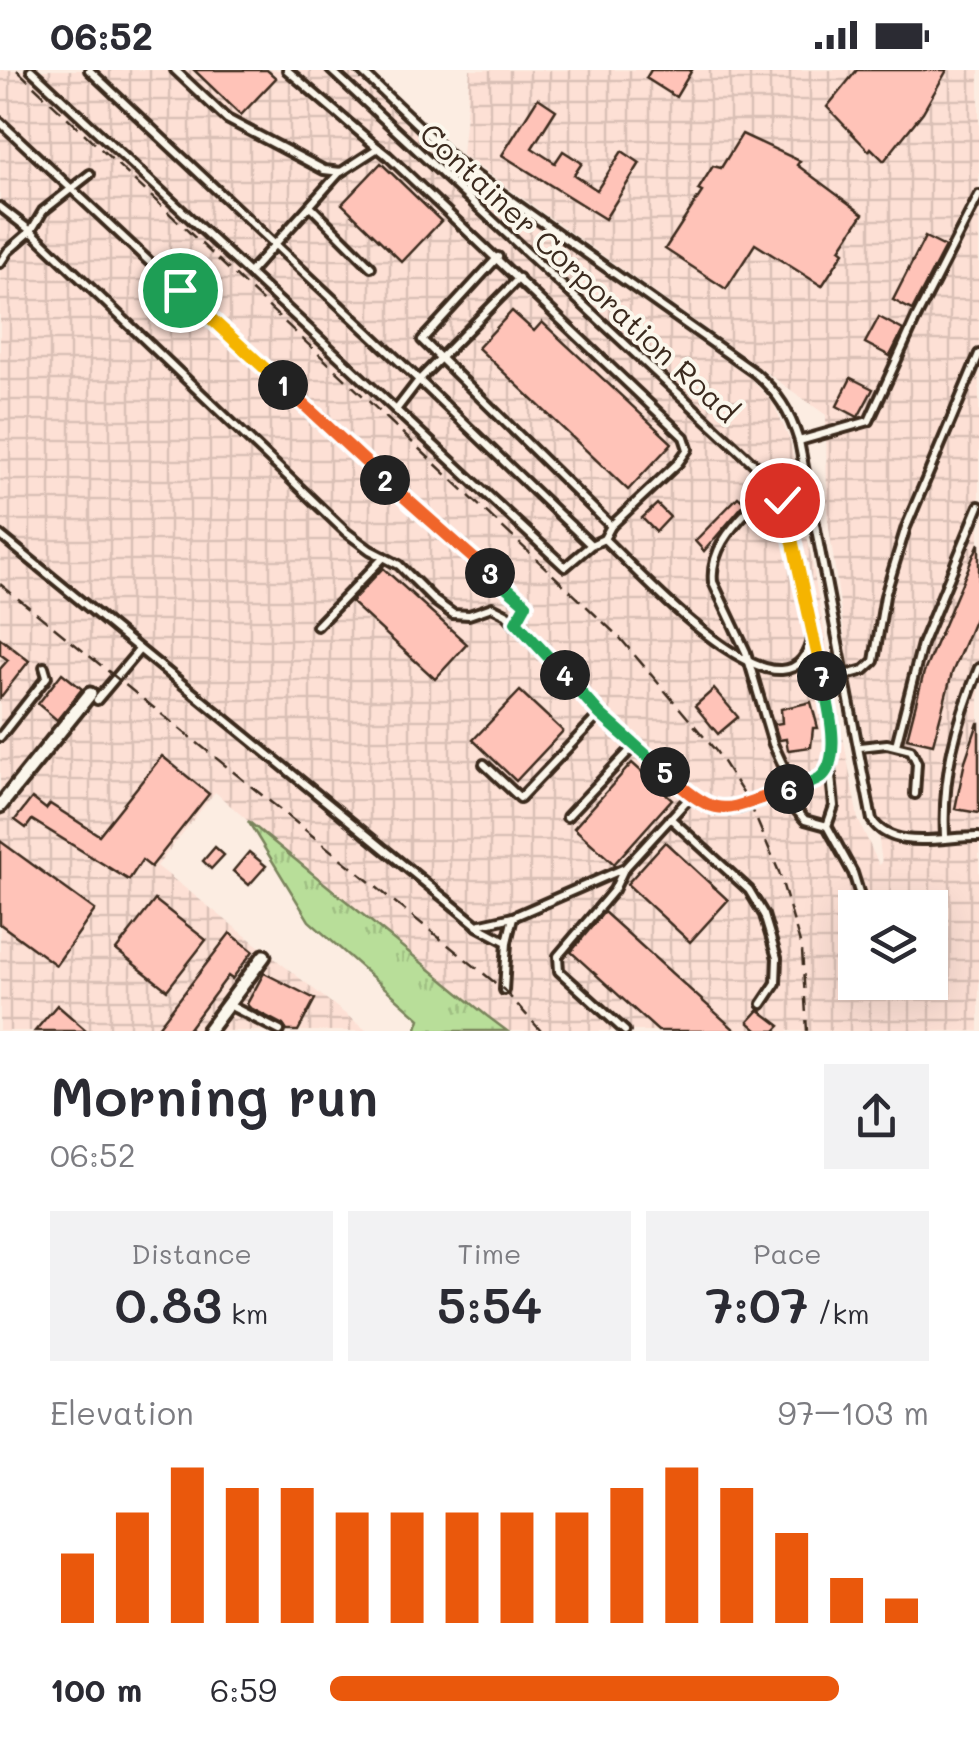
<!DOCTYPE html>
<meta charset="utf-8">
<style>
body{margin:0;font-family:Mali,sans-serif;background:#f2f2f3;color:#2b2b33;height:100vh;display:flex;flex-direction:column;font-size:38px;white-space:nowrap}
*{box-sizing:border-box;margin:0}
p{font-size:32px;color:#7c7c81}
.icon{flex:none;width:55px;height:55px;fill:none;stroke:currentColor;stroke-width:2;stroke-linecap:round;stroke-linejoin:round}
.map{position:relative;height:961px;overflow:hidden}
.sheet{display:flex;flex-direction:column;background:#fff;flex:1}
.sheet>*{flex:none}
.fabs{position:absolute;left:838px;top:820px;display:grid;gap:20px}
.fabs a{display:grid;place-items:center;width:110px;height:110px;border-radius:0px;background:#fff;box-shadow:0 10px 40px #0002;font-size:50px}
.pin{position:absolute;display:grid;place-items:center;width:85px;height:85px;color:#fff;margin:-42px;border:5px solid #fff;border-radius:50%;box-shadow:0 2px 10px #0007}
.km{position:absolute;width:50px;height:50px;margin:-25px;border-radius:50%;background:#222;color:#fff;font-size:28px;line-height:50px;text-align:center}
.round{display:grid;place-items:center;flex:none;width:105px;height:105px;border-radius:0px;background:#f2f2f3}
.headline{display:flex;align-items:center;justify-content:space-between;height:170px;padding:0 50px}
h1{font-size:55px;font-weight:600;line-height:75px}
.figures{display:grid;grid-template-columns:repeat(3,1fr);gap:15px;height:170px;padding:10px 50px}
.figures div{display:grid;align-content:center;border-radius:0px;background:#f2f2f3;text-align:center}
.figures b{font-size:50px;font-weight:600}
.figures small{font-size:28px;font-weight:400}
.figures p{font-size:28px}
.chart{height:280px;padding:20px 50px}
.chart p{display:flex;justify-content:space-between}
.chart svg{width:100%;height:180px;margin-top:10px;stroke:#ea580c;stroke-width:6}
ul{padding:0 50px;list-style:none;font-size:32px}
li{display:grid;grid-template-columns:160px 120px 1fr;align-items:center;height:75px}
li i{height:25px;border-radius:12px;background:#ea580c}
.status{display:flex;justify-content:space-between;align-items:center;height:70px;padding:0 50px;background:#fff;direction:ltr}
.status svg{height:28px;fill:currentColor}
.map>svg:first-child{display:block}
.industrial{fill:url(#industrial-grid);fill-rule:evenodd}
.grass{fill:url(#grass-tufts);stroke:#7a845c;stroke-width:2.5}
.building{fill:#ffc3b8;stroke:#3b2a1e;stroke-width:2.5}
.lines{fill:none;stroke-linecap:round;stroke-linejoin:round}
.service-casing{stroke:#3b2a1e;stroke-width:14}
.minor-casing{stroke:#3b2a1e;stroke-width:19}
.service{stroke:#fbf7ec;stroke-width:6}
.minor{stroke:#fbf7ec;stroke-width:11}
.rail{stroke:#3b2a1e;stroke-width:2.5;stroke-dasharray:15 8;stroke-linecap:butt}
.split-1-casing{stroke:#fff;stroke-width:20}
.split-2-casing{stroke:#fff;stroke-width:20}
.split-3-casing{stroke:#fff;stroke-width:20}
.split-4-casing{stroke:#fff;stroke-width:20}
.split-5-casing{stroke:#fff;stroke-width:20}
.split-6-casing{stroke:#fff;stroke-width:20}
.split-7-casing{stroke:#fff;stroke-width:20}
.split-8-casing{stroke:#fff;stroke-width:20}
.split-9-casing{stroke:#fff;stroke-width:20}
.split-1{stroke:#f5b400;stroke-width:12}
.split-2{stroke:#f0652b;stroke-width:12}
.split-3{stroke:#f0652b;stroke-width:12}
.split-4{stroke:#22a559;stroke-width:12}
.split-5{stroke:#22a559;stroke-width:12}
.split-6{stroke:#f0652b;stroke-width:12}
.split-7{stroke:#22a559;stroke-width:12}
.split-8{stroke:#f5b400;stroke-width:12}
.split-9{stroke:#f5b400;stroke-width:12}
.labels{text-anchor:middle;dominant-baseline:central;stroke-width:8;stroke-linejoin:round;paint-order:stroke}
.street-label{font-size:30px;fill:#3b2a1e;stroke:#fbf7ec}
</style>
<div class="status"><b>06:52</b><svg viewBox="0 0 49 12"><path d="M0 12V9h3v3zM5 12V6h3v6zM10 12V3h3v9zM15 12V0h3v12zM26 1h20v11H26zM47 4h2v5h-2z"/></svg></div>
<div class="map">
<svg width="979" height="961" viewBox="0 0 979 961">
<defs>
<pattern id="industrial-grid" width="8" height="8" patternUnits="userSpaceOnUse" patternTransform="scale(2.5)"><rect width="8" height="8" fill="#fde0d5"/><path d="M0 4h8M4 0v8" fill="none" stroke="#dac0b6"/></pattern>
<pattern id="grass-tufts" width="24" height="20" patternUnits="userSpaceOnUse" patternTransform="scale(2.5)"><rect width="24" height="20" fill="#b8de99"/><path d="M3 7l-1-3M5 7V3M7 7l1-3M15 17l-1-3M17 17v-4M19 17l1-3" fill="none" stroke="#9fbf83"/></pattern>
</defs>
<rect width="100%" height="100%" fill="#fcede2"/>
<filter id="ink" filterUnits="userSpaceOnUse"><feTurbulence type="fractalNoise" baseFrequency=".01" numOctaves="2"/><feDisplacementMap in="SourceGraphic" scale="20" xChannelSelector="R" yChannelSelector="G"/><feConvolveMatrix kernelMatrix="1 2 1 2 8 2 1 2 1" color-interpolation-filters="sRGB"/></filter>
<g filter="url(#ink)">
<path class="industrial" d="M0,0H349L453,97L751,309L773,333L790,370L858,749L879,795L882,793L869,696L847,583L827,443L826,345L462,85L470,0H979V961H416L420,949L309,851L248,751L215,722L157,796L367,961H0ZM855,838H930V912H855Z"/>
<polygon class="grass" points="248,751 487,946 507,961 416,961 420,949 309,851"/>
<g class="building">
<polygon points="194,0 267,0 276,8 241,45"/>
<polygon points="651,0 692,0 676,27 646,8"/>
<polygon points="857,0 947,0 923,42 884,91 871,78 869,81 827,37"/>
<polygon points="538,28 556,40 532,78 555,93 563,81 582,93 574,105 597,120 622,81 640,93 605,149 502,85"/>
<polygon points="742,64 800,91 797,95 863,144 840,179 844,182 822,216 755,174 726,219 665,179 702,122 698,120 713,96 721,98"/>
<polygon points="381,93 441,151 402,192 342,134"/>
<polygon points="925,167 945,177 912,240 893,230"/>
<polygon points="512,241 534,261 542,252 672,373 628,420 478,278"/>
<polygon points="879,247 903,260 890,286 865,273"/>
<polygon points="851,308 873,319 858,347 837,336"/>
<polygon points="738,427 745,433 704,481 695,471"/>
<polygon points="657,434 670,447 656,462 642,448"/>
<polygon points="979,473 979,539 952,603 933,674 907,668 924,602"/>
<polygon points="383,498 467,574 435,609 351,532"/>
<polygon points="0,568 29,591 0,628 0,599 8,590 0,584"/>
<polygon points="62,603 82,619 57,650 38,634"/>
<polygon points="714,619 738,647 718,664 695,636"/>
<polygon points="520,621 563,661 516,711 473,670"/>
<polygon points="811,632 818,658 813,658 811,677 788,680 786,669 779,670 775,657 775,654 782,653 781,639"/>
<polygon points="978,653 979,653 979,743 955,739 965,691"/>
<polygon points="162,686 209,724 151,797 142,790 129,810 32,750 26,758 15,750 32,728 46,739 50,734 99,765"/>
<polygon points="632,693 672,729 614,794 574,758"/>
<polygon points="0,771 95,840 56,895 0,854"/>
<polygon points="665,772 728,830 690,872 627,814"/>
<polygon points="215,777 224,785 211,799 203,791"/>
<polygon points="249,782 266,796 249,815 233,801"/>
<polygon points="155,830 206,870 167,920 116,880"/>
<polygon points="604,842 736,961 658,961 571,882"/>
<polygon points="230,863 253,881 232,909 228,906 187,961 155,961"/>
<polygon points="264,903 315,929 298,961 287,961 283,955 249,937 247,934"/>
<polygon points="57,935 87,961 35,961"/>
<polygon points="759,940 780,956 775,961 758,961 748,952"/>
</g>
<g class="lines">
<defs>
<g id="service">
<polyline points="31,0 396,340"/>
<polyline points="89,0 419,310 519,208"/>
<path d="M175,0L227,49L324,100L341,102L378,78L388,86L684,367L688,379L678,393L611,456L604,469C634,497 793,674 812,565"/>
<polyline points="287,0 378,78"/>
<path d="M360,0L457,92L755,303C778,323 790,342 799,371L872,750C893,782 945,766 979,767"/>
<polyline points="0,52 342,372 526,534 516,552"/>
<polyline points="90,104 43,141 31,161 346,462 370,480 399,495 435,531 453,544 469,545 492,537 506,544 600,644 694,729 718,739 739,738 819,709 830,696 833,667 801,503 782,430 768,407 331,0"/>
<polyline points="0,137 31,161 8,181 0,193"/>
<polyline points="311,137 371,197"/>
<polyline points="498,187 422,270 611,456"/>
<polyline points="250,202 340,102"/>
<polyline points="799,371 869,351 916,248 979,125"/>
<path d="M749,439C730,459 710,482 713,512L746,582L773,674L793,717"/>
<polyline points="0,465 477,855 513,847 625,798 691,726"/>
<polyline points="591,475 565,497 396,340 419,310 591,475 604,469"/>
<polyline points="317,556 384,487"/>
<polyline points="846,605 864,600 874,591 885,526 906,457 979,284"/>
<polyline points="97,630 139,580"/>
<polyline points="0,667 47,607 44,597"/>
<polyline points="896,675 922,574 979,436"/>
<polyline points="860,677 887,674 911,680 917,693 915,724"/>
<polyline points="484,694 520,728 600,644"/>
<polyline points="780,721 805,750 827,756 834,736 830,696"/>
<polyline points="567,747 635,675"/>
<polyline points="670,748 749,820 764,845 777,888 776,913 762,934"/>
<polyline points="827,756 853,803 864,838"/>
<path d="M945,766C942,705 956,654 979,598"/>
<polyline points="624,799 614,820 558,886 559,901 625,961"/>
<polyline points="477,856 507,872"/>
<polyline points="504,920 507,872 513,847"/>
<polyline points="229,935 280,961"/>
</g>
<g id="minor">
<polyline points="0,736 90,624"/>
<polyline points="208,961 264,886"/>
</g>
</defs>
<use href="#service" class="service-casing"/>
<use href="#minor" class="minor-casing"/>
<use href="#service" class="service"/>
<use href="#minor" class="minor"/>
<g class="rail">
<polyline points="17,0 620,568 716,681 750,734 779,802 802,880 807,961"/>
<polyline points="0,514 504,920 541,961"/>
</g>
</g>
</g>
<g class="lines" filter="url(#ink)">
<defs>
<polyline id="split-1" points="180,220 283,315"/>
<polyline id="split-2" points="283,315 385,410"/>
<polyline id="split-3" points="385,410 490,503"/>
<polyline id="split-4" points="490,503 526,534 516,552 565,605"/>
<polyline id="split-5" points="565,605 600,644 665,702"/>
<path id="split-6" d="M665,702C722,754 722,740 789,719"/>
<path id="split-7" d="M789,719C798,716 812,714 820,708C844,690 827,631 822,606"/>
<polyline id="split-8" points="792,469 822,606"/>
<polyline id="split-9" points="782,430 792,469"/>
</defs>
<use href="#split-1" class="split-1-casing"/>
<use href="#split-2" class="split-2-casing"/>
<use href="#split-3" class="split-3-casing"/>
<use href="#split-4" class="split-4-casing"/>
<use href="#split-5" class="split-5-casing"/>
<use href="#split-6" class="split-6-casing"/>
<use href="#split-7" class="split-7-casing"/>
<use href="#split-8" class="split-8-casing"/>
<use href="#split-9" class="split-9-casing"/>
<use href="#split-1" class="split-1"/>
<use href="#split-2" class="split-2"/>
<use href="#split-3" class="split-3"/>
<use href="#split-4" class="split-4"/>
<use href="#split-5" class="split-5"/>
<use href="#split-6" class="split-6"/>
<use href="#split-7" class="split-7"/>
<use href="#split-8" class="split-8"/>
<use href="#split-9" class="split-9"/>
</g>
<g class="labels">
<g class="street-label">
<text transform="translate(580 202) rotate(43)">Container Corporation Road</text>
</g>
</g>
</svg>
<div class="fabs">
<a><svg class="icon" aria-label="layers" viewBox="0 0 24 24"><path d="M12 4l9 5-9 5-9-5zM3 14l9 5 9-5"/></svg></a>
</div>
<div class="pin" style="left:180px;top:220px;background:#1e9e55"><svg class="icon" aria-label="arrive" viewBox="0 0 24 24"><path d="M6 21V4h12l-3 4 3 4H6"/></svg></div>
<div class="pin" style="left:782px;top:430px;background:#d93025"><svg class="icon" aria-label="check" viewBox="0 0 24 24"><path d="M5 12l5 5 9-10"/></svg></div>
<b class="km" style="left:283px;top:315px">1</b>
<b class="km" style="left:385px;top:410px">2</b>
<b class="km" style="left:490px;top:503px">3</b>
<b class="km" style="left:565px;top:605px">4</b>
<b class="km" style="left:665px;top:702px">5</b>
<b class="km" style="left:789px;top:719px">6</b>
<b class="km" style="left:822px;top:606px">7</b>
</div>
<section class="sheet">
<div class="headline"><div><h1>Morning run</h1><p>06:52</p></div><a class="round"><svg class="icon" aria-label="share" viewBox="0 0 24 24"><path d="M12 15V3M7 8l5-5 5 5M5 13v7h14v-7"/></svg></a></div>
<div class="figures">
<div><p>Distance</p><b>0.83<small> km</small></b></div>
<div><p>Time</p><b>5:54</b></div>
<div><p>Pace</p><b>7:07<small> /km</small></b></div>
</div>
<div class="chart"><p><span>Elevation</span>97–103 m</p>
<svg viewBox="0 0 160 44" preserveAspectRatio="none"><path d="M5 44V27M15 44V17M25 44V6M35 44V11M45 44V11M55 44V17M65 44V17M75 44V17M85 44V17M95 44V17M105 44V11M115 44V6M125 44V11M135 44V22M145 44V33M155 44V38"/></svg>
</div>
<ul>
<li><b>100 m</b>6:59<i style="width:85%"></i></li>
</ul>
</section>
